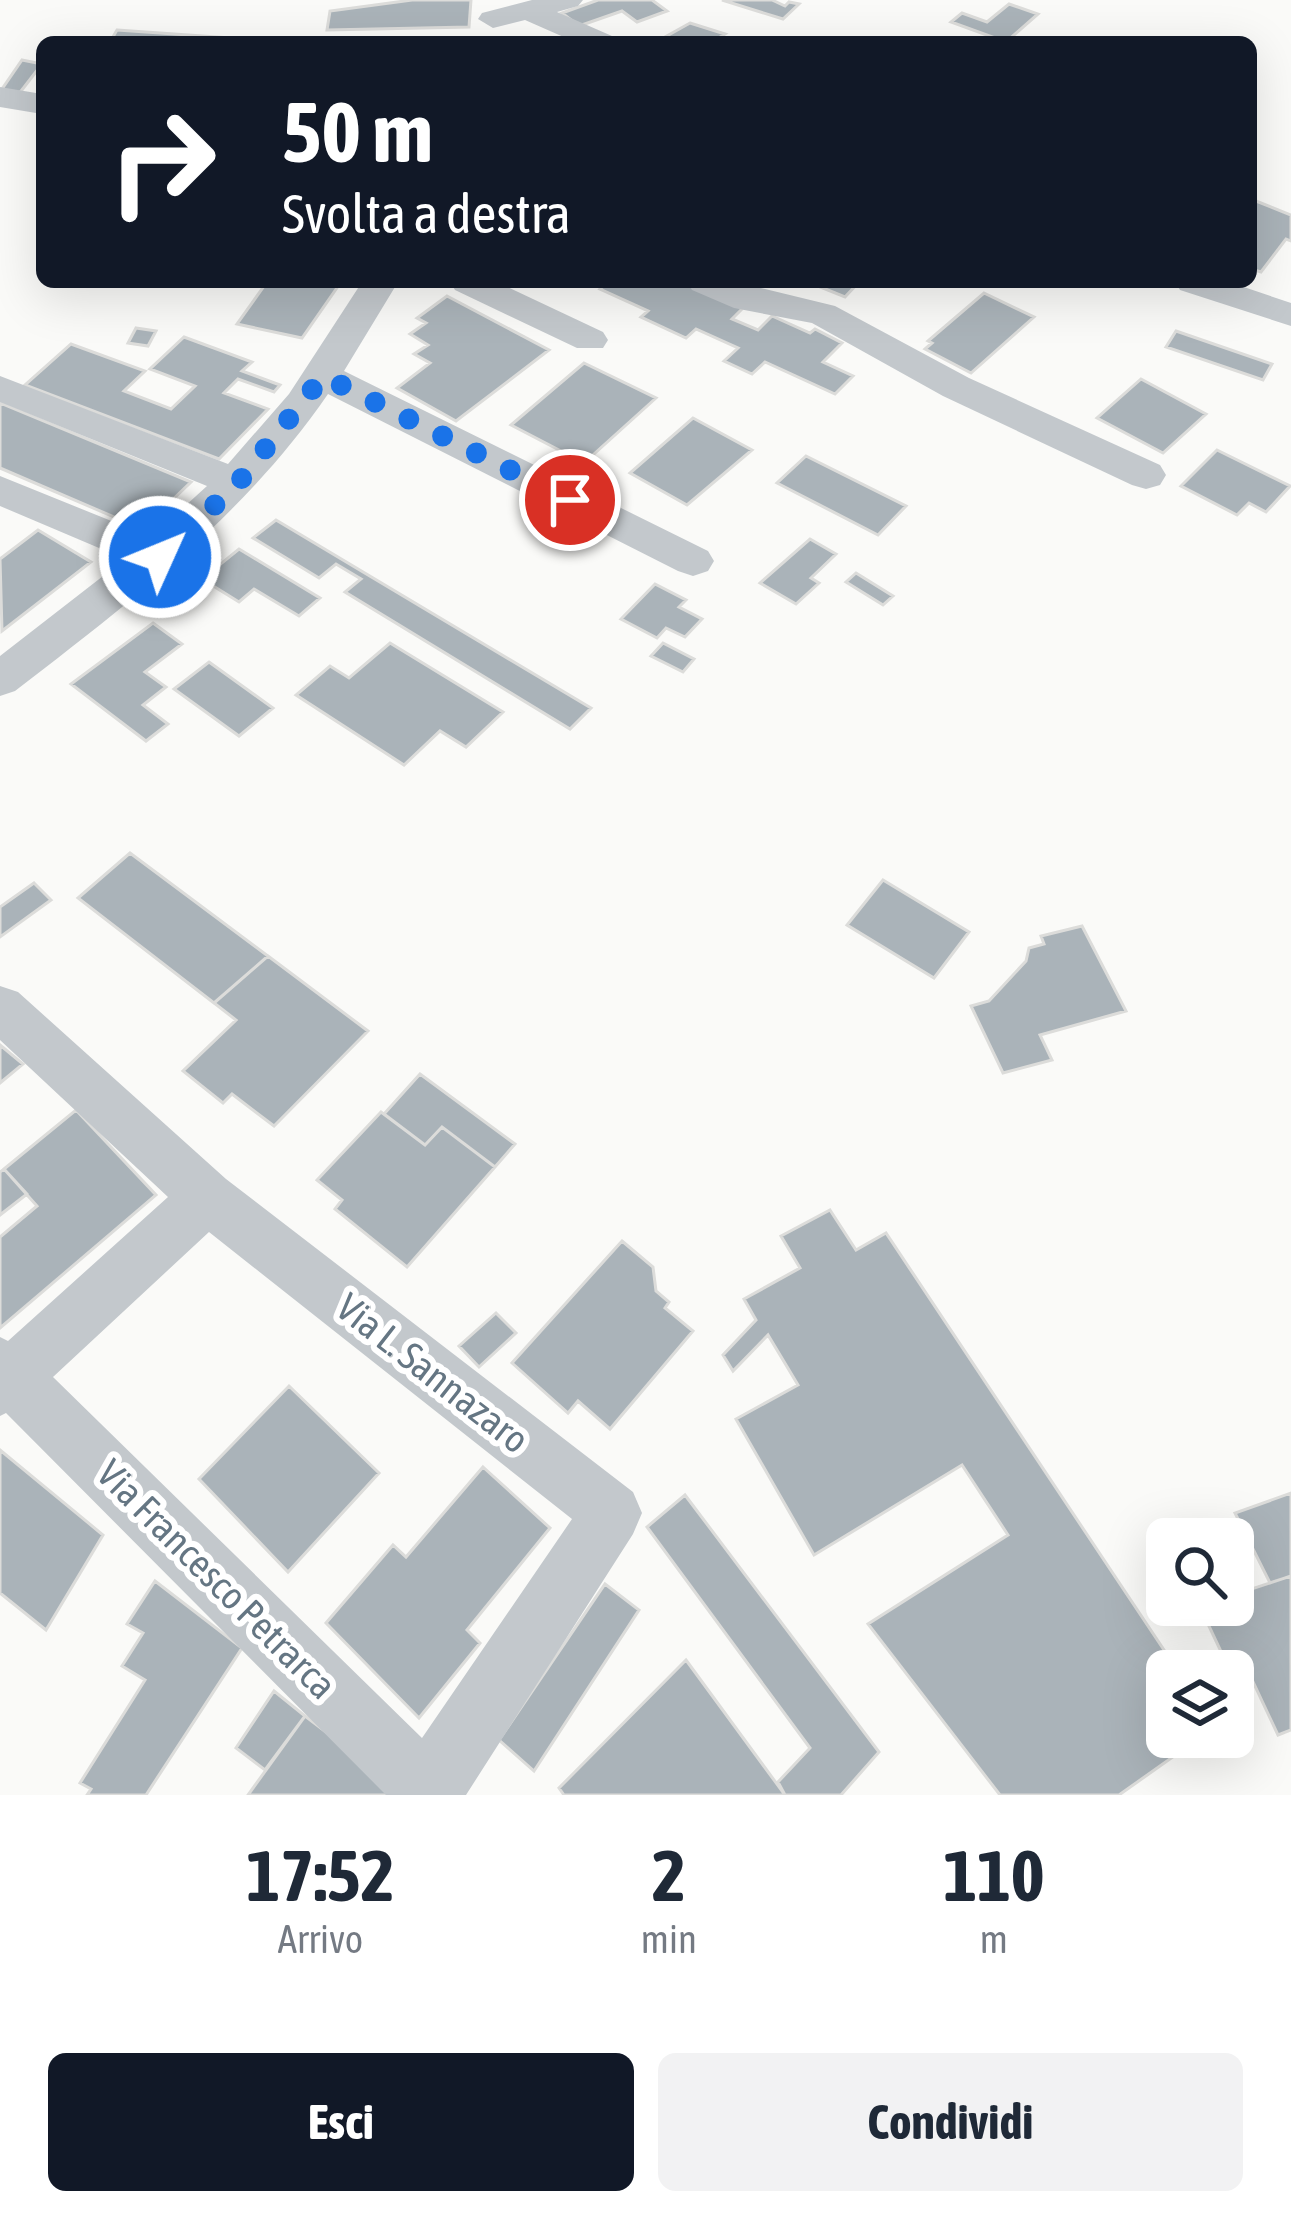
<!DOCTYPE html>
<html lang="it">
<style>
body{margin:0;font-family:"Asap Condensed",sans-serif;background:#f2f2f3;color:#1f2937;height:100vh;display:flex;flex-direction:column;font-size:45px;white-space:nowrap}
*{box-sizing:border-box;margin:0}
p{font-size:39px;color:#747a83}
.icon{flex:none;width:66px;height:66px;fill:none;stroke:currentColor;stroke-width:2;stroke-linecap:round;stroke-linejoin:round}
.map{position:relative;height:1795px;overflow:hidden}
.panel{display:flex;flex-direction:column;background:#fff;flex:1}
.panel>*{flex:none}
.guide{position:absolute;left:36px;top:36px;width:1221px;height:252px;border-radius:18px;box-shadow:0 12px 48px #0002;background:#111827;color:#fff;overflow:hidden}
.fabs{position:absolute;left:1146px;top:1518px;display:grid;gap:24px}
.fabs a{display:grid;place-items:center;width:108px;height:108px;border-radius:18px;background:#fff;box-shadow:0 12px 48px #0002;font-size:60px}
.pin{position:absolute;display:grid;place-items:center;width:102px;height:102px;color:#fff;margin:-51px;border:6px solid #fff;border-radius:50%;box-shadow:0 3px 12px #0007}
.me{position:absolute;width:132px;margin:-66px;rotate:46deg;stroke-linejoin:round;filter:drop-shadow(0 0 9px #0008)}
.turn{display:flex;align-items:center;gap:42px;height:252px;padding:0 48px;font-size:54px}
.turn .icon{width:156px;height:156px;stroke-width:2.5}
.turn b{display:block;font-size:84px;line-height:102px}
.eta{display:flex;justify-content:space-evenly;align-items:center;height:204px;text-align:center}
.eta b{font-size:72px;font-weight:700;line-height:84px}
.cta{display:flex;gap:24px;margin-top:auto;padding:24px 48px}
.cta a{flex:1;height:138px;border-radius:18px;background:#111827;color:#fff;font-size:48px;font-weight:700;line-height:138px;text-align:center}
.cta a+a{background:#f2f2f3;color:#1f2937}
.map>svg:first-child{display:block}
</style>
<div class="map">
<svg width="1291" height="1795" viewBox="0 0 1291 1795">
<rect width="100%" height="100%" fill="#fafaf8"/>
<!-- building -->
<path fill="#aab3b9" stroke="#dcdcda" stroke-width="3" d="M412 0H471L469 27 327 30 330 11Z
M598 0H652L667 11 637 22 622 11 579 26 562 13Z
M722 0H772L785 6 789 2 799 4 783 19Z
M1009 4 1038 14 1006 42 951 22 962 13 987 22Z
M690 23 725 34 712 42H656Z
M117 30 260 40 110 42Z
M22 60 42 64 18 95 0 92Z
M1251 199 1291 215V241L1286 239 1261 272 1251 269Z
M267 282H341L302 338 237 324Z
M608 282H687L744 307 732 319 758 330 772 316 810 333 815 329 842 343 823 362 853 376 835 394 765 362 752 374 724 361 738 348 696 329 686 338 641 317 648 311 600 289Z
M808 282H859L845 297Z
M984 293 1034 317 971 373 925 349 932 343 928 341Z
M447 296 549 350 456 421 397 388 430 363 414 354 428 345 410 334 426 323 417 318Z
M136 328 156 331 148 346 128 343Z
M1176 331 1272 364 1263 380 1166 347Z
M184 337 252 362 242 371 280 385 274 392 238 379 224 393 268 409 219 459 25 385 71 344 145 371 124 391 171 409 195 386 150 369Z
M584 363 656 398 584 463 511 425Z
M1141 379 1206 414 1163 453 1097 418Z
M0 403 191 482 142 529 0 468Z
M693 418 752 450 687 505 630 473Z
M1217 450 1290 486 1266 512 1249 503 1237 515 1181 486Z
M806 456 906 506 878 535 777 483Z
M276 520 591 708 570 729 345 592 361 579 336 564 319 578 253 538Z
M38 530 91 562 2 631 0 559Z
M810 539 836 554 811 578 819 583 796 604 760 583Z
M239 549 320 598 299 616 254 589 239 602 202 579Z
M856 573 893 596 883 605 846 582Z
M655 584 686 600 679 607 702 619 685 637 666 628 657 638 621 619Z
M153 623 182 644 145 672 166 687 143 705 168 724 146 741 71 684Z
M390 643 503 712 466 747 440 731 404 765 296 695 330 666 349 678Z
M663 643 694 659 683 672 651 656Z
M209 662 273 708 239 736 174 689Z
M130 853 268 956 214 1003 78 898Z
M883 880 969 932 934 978 847 925Z
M34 883 51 900 0 937V907Z
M1082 926 1126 1011 1040 1035 1052 1060 1003 1073 971 1006 989 1001 1026 961 1029 948 1044 944 1041 936Z
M268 956 368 1031 274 1126 232 1094 223 1103 183 1071 236 1020 214 1003Z
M0 1045 23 1064 0 1083Z
M420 1074 515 1144 495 1167 442 1127 425 1145 384 1114Z
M76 1110 156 1195 0 1328V1237L37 1206 4 1169Z
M381 1112 425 1145 442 1127 495 1167 407 1267 335 1209 342 1200 317 1180Z
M4 1169 27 1194 0 1215V1172Z
M830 1210 856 1250 886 1233 1178 1671H1167V1737H1201L1119 1795H1000L868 1624 1008 1535 962 1465 814 1555 736 1419 798 1385 768 1335 733 1371 723 1355 756 1320 744 1299 800 1268 781 1236Z
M622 1241 653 1267 656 1291 669 1302 665 1308 693 1331 610 1429 578 1401 568 1413 512 1363Z
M496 1313 516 1333 479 1367 459 1346Z
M289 1386 379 1473 288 1572 199 1479Z
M0 1450 103 1535 46 1630 0 1593Z
M483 1467 550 1528 467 1630 480 1643 419 1718 326 1623 393 1545 406 1557Z
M1291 1493V1576L1270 1583 1235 1513Z
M685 1495 879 1752 841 1795H785L778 1782 810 1748 647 1527Z
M1291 1576V1730L1278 1735 1240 1654 1224 1658 1200 1607 1233 1605V1595Z
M155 1581 242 1648 146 1795H87L91 1789 80 1783 145 1680 122 1666 143 1633 127 1624Z
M605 1584 639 1610 534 1771 499 1740Z
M686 1660 785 1795H564L559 1788Z
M274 1691 305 1716 265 1770 236 1748Z
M305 1716 393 1783 386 1795H248Z"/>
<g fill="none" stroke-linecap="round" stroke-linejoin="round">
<!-- minor -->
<path fill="#c3c8cc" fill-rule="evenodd" d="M532 0H583L578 6 557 12 612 36 616 42H575L525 20 493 28 478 19 482 13Z
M0 87 42 94V114L0 107Z
M362 282H398L344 371 708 551 714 561 708 571 693 576 678 571 328 394C245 515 132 601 15 691L0 696V656L125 559 0 506V476L151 537 207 486 0 402V376L228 464 289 394Z
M450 282H497L603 332 608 340 603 348H577L455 290Z
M687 282H736L835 306 969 378 1160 465 1166 475 1160 485 1146 489 1132 485 943 396 812 323 734 308 692 290Z
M1175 282H1229L1291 303V326L1180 290Z
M0 986 18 992 226 1179 633 1492 642 1513 633 1534 466 1795H386L6 1413 0 1416V1337L8 1341 168 1197 0 1040ZM209 1232 572 1519 422 1738 53 1377Z"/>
</g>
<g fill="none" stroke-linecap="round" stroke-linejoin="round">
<!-- route -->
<path stroke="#1a73e8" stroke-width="21" stroke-dasharray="0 37.8" d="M160 557 238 483 323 376 570 500"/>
</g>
<g text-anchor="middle" stroke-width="12" stroke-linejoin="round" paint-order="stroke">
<!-- near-street labels -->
<g font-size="39" fill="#657683" stroke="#fff">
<text transform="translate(433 1373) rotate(38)" y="14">Via L. Sannazaro</text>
<text transform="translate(217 1579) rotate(45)" y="14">Via Francesco Petrarca</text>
</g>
</g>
</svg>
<div class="fabs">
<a><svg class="icon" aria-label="search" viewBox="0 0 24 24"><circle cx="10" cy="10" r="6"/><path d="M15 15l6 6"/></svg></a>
<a><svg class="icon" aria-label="layers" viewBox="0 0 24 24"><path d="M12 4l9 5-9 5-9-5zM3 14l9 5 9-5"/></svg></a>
</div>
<div class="pin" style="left:570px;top:500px;background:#d93025"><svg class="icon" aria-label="arrive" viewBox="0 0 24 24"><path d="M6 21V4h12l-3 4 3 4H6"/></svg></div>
<svg class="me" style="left:160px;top:557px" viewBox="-20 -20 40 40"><circle r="17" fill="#1a73e8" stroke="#fff" stroke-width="3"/><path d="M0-11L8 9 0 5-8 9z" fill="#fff"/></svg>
<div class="guide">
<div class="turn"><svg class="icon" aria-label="right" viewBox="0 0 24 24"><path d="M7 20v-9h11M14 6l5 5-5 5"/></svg><div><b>50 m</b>Svolta a destra</div></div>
</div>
</div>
<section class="panel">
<div class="eta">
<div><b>17:52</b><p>Arrivo</p></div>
<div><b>2</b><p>min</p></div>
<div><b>110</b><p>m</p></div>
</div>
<div class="cta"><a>Esci</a><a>Condividi</a></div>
</section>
